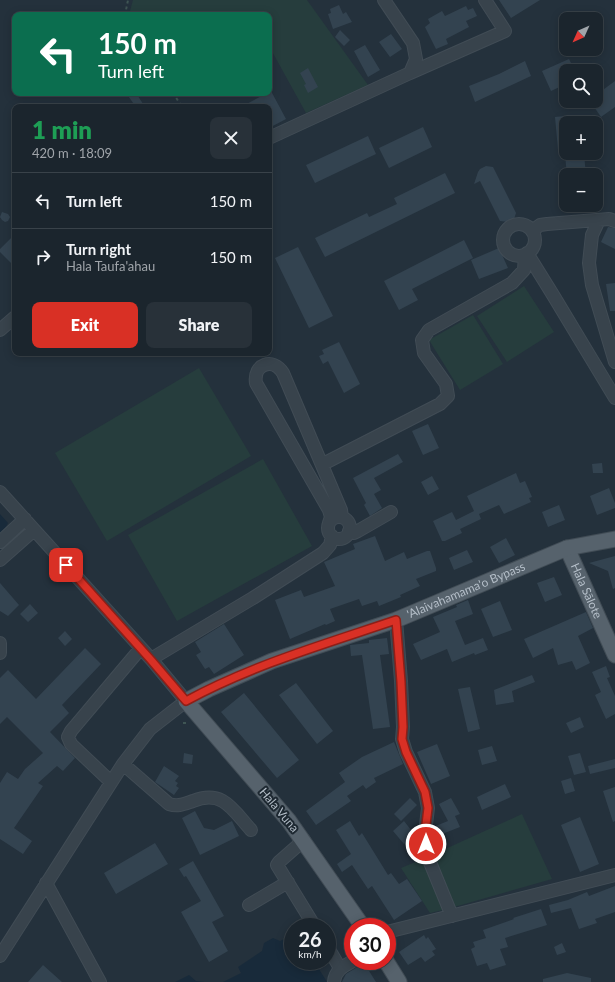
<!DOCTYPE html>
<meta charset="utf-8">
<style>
body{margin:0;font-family:Lato,sans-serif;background:#283139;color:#f1f3f6;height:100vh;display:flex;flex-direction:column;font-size:15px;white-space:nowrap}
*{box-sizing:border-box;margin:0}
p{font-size:13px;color:#a0a5aa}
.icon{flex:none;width:22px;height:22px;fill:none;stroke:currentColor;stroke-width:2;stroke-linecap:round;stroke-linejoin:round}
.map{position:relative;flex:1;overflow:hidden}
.drawer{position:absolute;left:12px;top:104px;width:260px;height:252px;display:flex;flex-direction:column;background:#1b252d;border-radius:8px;box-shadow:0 2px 10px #0003,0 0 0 1px #394249}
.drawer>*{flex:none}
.guide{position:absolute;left:12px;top:12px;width:260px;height:84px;border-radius:8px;box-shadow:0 2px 10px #0003,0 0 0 1px #394249;background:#0b6e4f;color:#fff;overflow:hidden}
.needle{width:26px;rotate:225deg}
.controls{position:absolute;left:559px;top:12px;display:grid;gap:8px}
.controls a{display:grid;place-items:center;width:44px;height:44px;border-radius:8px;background:#1b252d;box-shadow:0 2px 10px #0003,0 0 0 1px #394249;font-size:20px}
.speed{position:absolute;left:284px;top:918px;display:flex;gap:8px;font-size:20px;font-weight:700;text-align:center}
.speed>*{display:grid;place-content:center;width:52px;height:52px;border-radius:50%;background:#1b252d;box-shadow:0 2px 10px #0003,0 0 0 1px #394249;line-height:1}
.speed small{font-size:10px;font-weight:400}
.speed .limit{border:6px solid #d22;background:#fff;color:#111}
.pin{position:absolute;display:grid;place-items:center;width:34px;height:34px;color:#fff;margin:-17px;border-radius:8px;box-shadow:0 2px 6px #0006}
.me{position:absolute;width:44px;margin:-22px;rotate:0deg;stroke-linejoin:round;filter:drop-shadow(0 0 3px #0008)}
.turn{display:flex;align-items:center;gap:14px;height:84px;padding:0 20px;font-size:18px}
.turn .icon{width:52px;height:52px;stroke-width:2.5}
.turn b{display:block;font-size:28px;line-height:34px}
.round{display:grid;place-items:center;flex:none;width:42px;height:42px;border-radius:8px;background:#283139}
.head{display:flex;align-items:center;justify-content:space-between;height:68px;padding:0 20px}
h1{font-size:24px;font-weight:800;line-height:30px;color:#1e9e55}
.cta{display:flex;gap:8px;margin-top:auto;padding:8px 20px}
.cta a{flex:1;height:46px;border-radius:8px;background:#d93025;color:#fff;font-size:16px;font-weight:800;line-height:46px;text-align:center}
.cta a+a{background:#283139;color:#f1f3f6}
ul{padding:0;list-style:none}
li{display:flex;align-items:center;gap:12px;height:56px;padding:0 20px;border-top:1px solid #394249}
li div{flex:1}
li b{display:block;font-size:15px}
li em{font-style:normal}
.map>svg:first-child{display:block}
</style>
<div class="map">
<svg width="615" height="982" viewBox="0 0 615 982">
<rect width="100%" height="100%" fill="#24313c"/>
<!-- green -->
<path fill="#263d3d" d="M133 0H307L368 85 306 113 269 46V15H133L130 11Z
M524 286 554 332 507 362 477 316Z
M473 315 503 364 460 390 429 340Z
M199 368 251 456 107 541 55 453Z
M263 459 312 546 177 621 128 535Z
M522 814 552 879 454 907 432 855Z
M425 858 445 907 443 910 430 913 401 868Z"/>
<!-- water -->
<path fill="#182a3a" d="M0 514 8 523 6 527 0 533Z
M292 935 293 961H314L327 982H223L241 973 238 967 262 951 264 943 273 938 280 941Z
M189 975 196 981 204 982H175Z"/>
<!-- building -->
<path fill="#334350" d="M499 0H540L511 18Z
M339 5 343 14 346 12 352 22 333 29 328 14 331 13 330 9Z
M466 6 468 10 473 8 477 16 466 21 469 27 446 39 448 44 436 49 425 27 430 23 428 19 442 11 445 16Z
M340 30 350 40 344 46 335 37Z
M391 34 402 49 390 57 379 42Z
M365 45 380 70 368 77 354 51Z
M569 59 575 71H566V84L551 91 542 71Z
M525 61 531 76 475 102 469 86 499 74Z
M308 68 318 87 308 93 304 85 306 84 300 73Z
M615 81V107L601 117 590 101H596V95Z
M271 91 286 119 269 128V107H241Z
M126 93H136L145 107H136Z
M565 116 566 144 558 150 555 117Z
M423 127 432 147 389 168 379 148Z
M368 136 376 154 315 183 306 165Z
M584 154 586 175H567L565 155Z
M486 166 493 167 516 213 514 219 509 222 500 221 480 181 474 184 478 172 480 169Z
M445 173 455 193 325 257 315 238 367 213 369 217 397 204 394 198Z
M2 212 8 214 10 217 8 221 5 222 2 220 0 217Z
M608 227 615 228V249L601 242Z
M15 234V267L0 252V249Z
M464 240 473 258 412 289 418 300 399 310 384 281Z
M298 247 333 316 309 328 275 258Z
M499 248 508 268 479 279 471 260Z
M615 283V311H610L606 284Z
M339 342 360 384 344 393 328 361 323 364 319 356 324 354 322 350Z
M428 424 439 448 423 455 412 431Z
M398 454 403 462 374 478 381 490 374 494 382 508 370 516 364 505 366 503 353 478Z
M602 463 603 473H593L592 464Z
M516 473 520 483 525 481 532 497 529 498 531 502 504 514 499 505 479 514 481 519 460 529 462 533 445 541H442L433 521 452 512 456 520 474 511 467 496Z
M432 476 439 489 428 495 421 482Z
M609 488 615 503V508L597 515 590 496Z
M559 505 565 520 548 527 542 512Z
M375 536 385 561 404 552 407 559 427 551H430L436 568V571L416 579 420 586 400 595 401 597 379 606 377 601 362 606 359 599 330 609 335 621 326 625 325 624 290 639 275 600 301 590 304 597 335 586 324 562 355 549 353 544Z
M506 538 515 555 499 563 490 547Z
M467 550 473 562 454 570 449 558Z
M615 556V588L613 589 608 571 589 563Z
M554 577 562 595 545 602 537 583Z
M0 583 19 605 8 616 0 611Z
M468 600 473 614 455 621 465 645 483 638 488 650 475 655 474 653 452 662 447 649 421 660 413 644 440 632 433 617 457 607 456 605Z
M500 601 512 630 493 637 481 609Z
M30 604 38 613 28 622 20 614Z
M586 612 593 628 578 636 590 663 576 670 572 661 558 665 553 648 533 658 524 639Z
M224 624 244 655 214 674 209 667 205 669 196 655 201 652 195 642Z
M65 631 72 639 65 646 58 638Z
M387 638 389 654 380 655 390 727 373 729 362 655 351 656 350 645 369 643V640Z
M85 648 101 664 62 705 69 713 50 732 75 758 63 771 57 766 38 783 43 786 14 828 32 841 23 854 0 839V783L7 772 18 779 25 769 43 753 7 717 0 724V678L8 670 36 699Z
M606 666 610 677 607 678 615 696V714L606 719 595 695 601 692 592 672Z
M532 675 535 682 512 691 514 702 496 705 494 690Z
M296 683 333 731 317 744 279 695Z
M470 687 480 729 468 732 458 689Z
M244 693 299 760 277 778 221 712Z
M580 717 584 727 571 733 566 723Z
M394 742 403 764 374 778 376 782 366 789 363 785 347 796 351 801 316 825 306 811 345 782 339 773 362 757Z
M437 744 450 776 431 784 417 752Z
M492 746 497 761 482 765 478 750Z
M184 753 193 755 192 764 183 763Z
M580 753 586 772 574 775 568 756Z
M615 759V768L590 774 588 766Z
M164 766 179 776 175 781 178 783 176 786 179 788 174 795 155 782Z
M571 778 575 791 565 794 561 781Z
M505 784 511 797 482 810 477 797Z
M615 787V821L613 822 603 791Z
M410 798 417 805 401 821 394 814Z
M451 798 460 814 455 816 460 827 437 836 433 827 448 821 439 804Z
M195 811 204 828 214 830 232 821 239 836 200 855 182 818Z
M580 817 599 864 580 872 561 825Z
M350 821 359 836 362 833 388 875 391 873 399 884 407 879 422 901 394 920 372 886 368 889 352 865 342 872 337 864 351 854 336 830Z
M404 821 415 835 404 844 393 831Z
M155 843 168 864 116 894 104 873Z
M193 861 224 916 212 922 228 951 209 962 181 912 201 901 186 876 184 877 179 869Z
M615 886V912L595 919 597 923 579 929 571 908 551 913 549 905 568 900 587 892 589 896Z
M541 909 547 925 505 938 508 947 500 949 506 965 490 970 487 963 477 966 471 949 475 947 473 942 486 938 483 930 514 919 513 918Z
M424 935 426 939 428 937 436 949 432 951 435 955 425 962 421 957 408 965 399 952Z
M562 943 566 952 557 955 554 947Z
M364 963 376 982H342L346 974Z
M43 965 62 982H28Z
M567 973 591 978V982H543V979Z"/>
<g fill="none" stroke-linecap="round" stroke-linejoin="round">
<defs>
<path id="minor" d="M410 73 505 31 485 0
M269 138 410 73 416 59 413 43 384 0
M599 220 592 235 589 263 592 285 615 362
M503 240a16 16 0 1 1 32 0a16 16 0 1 1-32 0Z
M532 231 540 225 547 224 609 219 615 221
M527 253 553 295 615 398
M0 330 15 317
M323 464 440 404 448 396 446 384 424 353 422 340 429 330 512 283 524 270 525 255
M0 492 151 659 186 701 150 729 123 764 0 956
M328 528a11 11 0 1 1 22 0a11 11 0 1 1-22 0Z
M329 523 331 517 329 510 256 383C253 364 273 357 283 373L341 510 342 517
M349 531 354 533 358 531 391 512
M0 542 25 519
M0 560 34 530
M396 620 401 681 403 727 402 739 406 752 425 792 428 808 425 833 427 855 452 916
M0 643V653
M151 659 253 598 323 553 330 545 332 536
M123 764 169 804C178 807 184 804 193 801 223 789 233 810 251 830
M111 782 71 744 68 737 71 731 141 648
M304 840 279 862 277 865 315 927
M46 883 100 982
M249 905 288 882
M387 932 615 875
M327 946 340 968
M334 982C335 970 344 966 353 961"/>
<g id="major">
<path id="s1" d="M567 548 615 655"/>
<path id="s2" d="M363 927 289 821 186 701 209 689 272 661 396 620 567 548 615 539"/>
<path d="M386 961 399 982"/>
</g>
</defs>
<!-- minor casing -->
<use href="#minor" stroke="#414c55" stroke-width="14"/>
<!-- major casing -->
<use href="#major" stroke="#414c55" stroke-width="17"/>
<!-- path -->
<path stroke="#3f5554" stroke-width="2" stroke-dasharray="3 3" stroke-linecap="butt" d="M128 15 126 10 128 0
M173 93 182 107
M183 723H188"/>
<!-- minor -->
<use href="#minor" stroke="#38434c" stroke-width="12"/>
<!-- major -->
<use href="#major" stroke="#56626c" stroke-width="15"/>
</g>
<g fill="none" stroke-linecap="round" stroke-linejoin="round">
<defs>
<path id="route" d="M66 565 151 660 186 701C252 665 325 644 396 620L401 682 403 727 402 739 406 752 425 792 428 808 425 833 426 844"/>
</defs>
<!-- route casing -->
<use href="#route" stroke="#8d1f18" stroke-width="10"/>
<!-- route -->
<use href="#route" stroke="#d93025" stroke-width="7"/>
</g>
<g text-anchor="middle" stroke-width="4" stroke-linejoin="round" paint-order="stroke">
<!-- street labels -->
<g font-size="12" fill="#b4bec8" stroke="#1d2831">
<text dy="4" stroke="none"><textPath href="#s2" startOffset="589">'Alaivahamama'o Bypass</textPath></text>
<text dy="4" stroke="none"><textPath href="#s1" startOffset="47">Hala Sālote</textPath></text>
<text transform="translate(279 810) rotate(50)" y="4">Hala Vuna</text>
</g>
</g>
</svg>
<div class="controls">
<a><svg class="needle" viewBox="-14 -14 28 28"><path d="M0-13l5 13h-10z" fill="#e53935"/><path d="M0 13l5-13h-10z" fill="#a0a5aa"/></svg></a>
<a><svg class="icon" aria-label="search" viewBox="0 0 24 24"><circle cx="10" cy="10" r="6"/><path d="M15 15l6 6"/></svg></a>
<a>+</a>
<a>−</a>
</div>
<div class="speed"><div>26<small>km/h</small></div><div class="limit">30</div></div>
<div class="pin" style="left:66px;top:565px;background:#d93025"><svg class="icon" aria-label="arrive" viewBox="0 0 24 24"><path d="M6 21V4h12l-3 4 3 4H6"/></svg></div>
<svg class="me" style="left:426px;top:844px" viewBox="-20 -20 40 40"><circle r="17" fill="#d93025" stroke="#fff" stroke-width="3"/><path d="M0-11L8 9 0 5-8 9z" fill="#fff"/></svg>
<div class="guide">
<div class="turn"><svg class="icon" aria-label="left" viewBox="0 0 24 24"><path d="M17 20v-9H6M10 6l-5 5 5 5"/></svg><div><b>150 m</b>Turn left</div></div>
</div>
<section class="drawer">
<div class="head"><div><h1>1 min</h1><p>420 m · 18:09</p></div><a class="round"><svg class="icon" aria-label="close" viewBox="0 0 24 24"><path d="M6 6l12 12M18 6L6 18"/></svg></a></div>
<ul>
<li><svg class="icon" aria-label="left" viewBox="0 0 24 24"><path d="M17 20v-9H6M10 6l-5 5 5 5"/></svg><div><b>Turn left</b></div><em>150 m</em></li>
<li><svg class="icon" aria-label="right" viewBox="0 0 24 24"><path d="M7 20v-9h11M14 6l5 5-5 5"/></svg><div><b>Turn right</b><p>Hala Taufa'ahau</p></div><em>150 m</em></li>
</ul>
<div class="cta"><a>Exit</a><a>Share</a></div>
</section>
</div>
